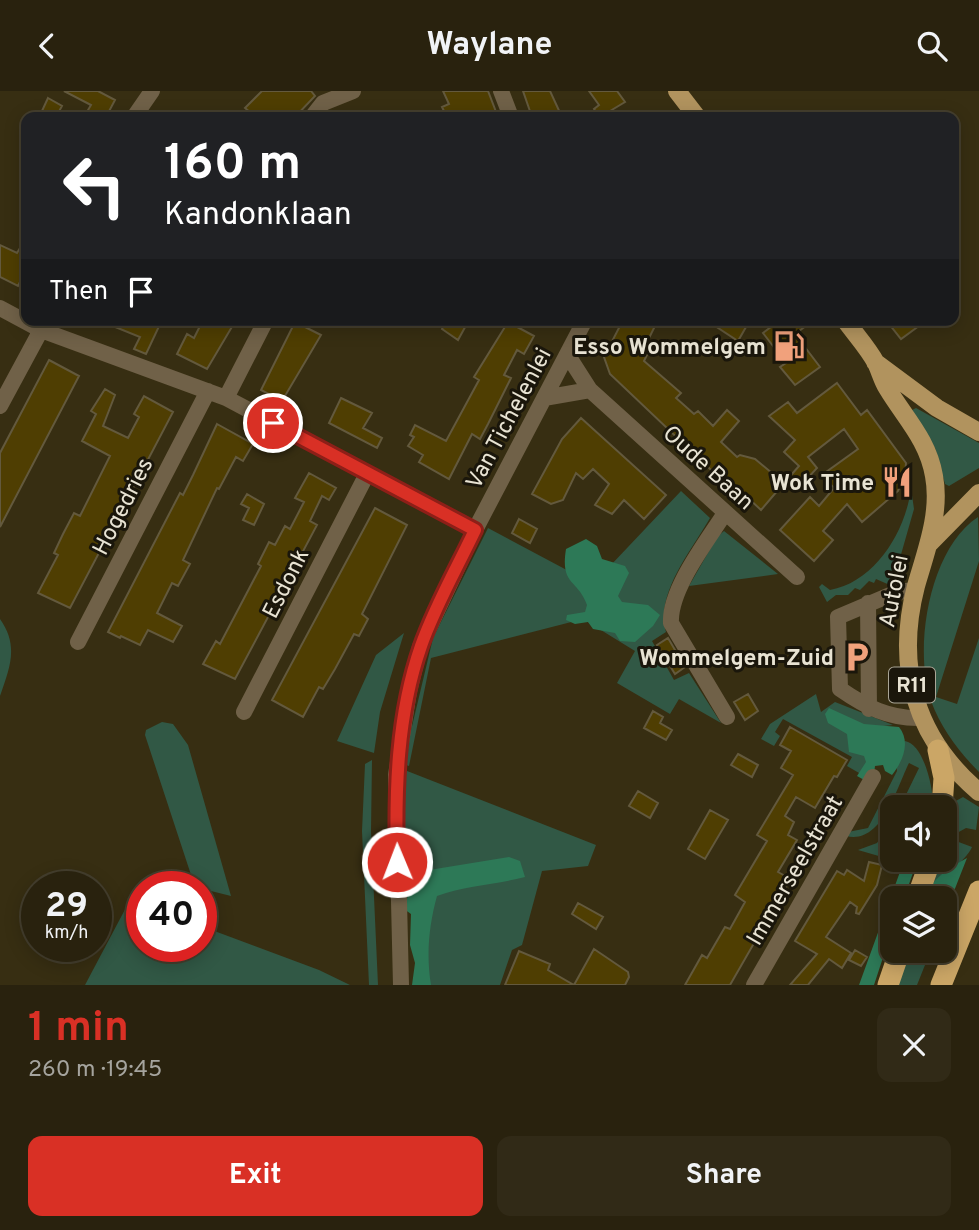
<!DOCTYPE html>
<meta charset="utf-8">
<style>
body{margin:0;font-family:Overpass,sans-serif;background:#312a17;color:#f1f3f6;height:100vh;display:flex;flex-direction:column;font-size:26px;white-space:nowrap}
*{box-sizing:border-box;margin:0}
p{font-size:23px;color:#a5a49e}
.icon{flex:none;width:38px;height:38px;fill:none;stroke:currentColor;stroke-width:2;stroke-linecap:round;stroke-linejoin:round}
.map{position:relative;height:894px;overflow:hidden}
.sheet{display:flex;flex-direction:column;background:#29220e;flex:1}
.sheet>*{flex:none}
.top-card{position:absolute;left:21px;top:21px;width:938px;height:214px;border-radius:14px;box-shadow:0 4px 18px #0003,0 0 0 2px #453f2e;background:#202124;color:#fff;overflow:hidden}
.fabs{position:absolute;left:880px;top:704px;display:grid;gap:14px}
.fabs a{display:grid;place-items:center;width:77px;height:77px;border-radius:14px;background:#29220e;box-shadow:0 4px 18px #0003,0 0 0 2px #453f2e;font-size:35px}
.speed{position:absolute;left:21px;top:780px;display:flex;gap:14px;font-size:35px;font-weight:700;text-align:center}
.speed>*{display:grid;place-content:center;width:91px;height:91px;border-radius:50%;background:#29220e;box-shadow:0 4px 18px #0003,0 0 0 2px #453f2e;line-height:1}
.speed small{font-size:18px;font-weight:400}
.speed .limit{border:10px solid #d22;background:#fff;color:#111}
.pin{position:absolute;display:grid;place-items:center;width:60px;height:60px;color:#fff;margin:-30px;border:4px solid #fff;border-radius:50%;box-shadow:0 2px 7px #0007}
.me{position:absolute;width:77px;margin:-38px;rotate:359deg;stroke-linejoin:round;filter:drop-shadow(0 0 5px #0008)}
.turn{display:flex;align-items:center;gap:24px;height:147px;padding:0 28px;font-size:32px}
.turn .icon{width:91px;height:91px;stroke-width:2.5}
.turn b{display:block;font-size:49px;line-height:60px}
.then{display:flex;align-items:center;height:66px;padding:0 28px;background:#0003;gap:14px;font-size:26px}
.round{display:grid;place-items:center;flex:none;width:74px;height:74px;border-radius:14px;background:#312a17}
.head{display:flex;align-items:center;justify-content:space-between;height:119px;padding:0 28px}
h1{font-size:42px;font-weight:700;line-height:52px;color:#d93025}
.action{display:flex;gap:14px;margin-top:auto;padding:14px 28px}
.action a{flex:1;height:80px;border-radius:14px;background:#d93025;color:#fff;font-size:28px;font-weight:700;line-height:80px;text-align:center}
.action a+a{background:#312a17;color:#f1f3f6}
header{display:flex;justify-content:space-between;align-items:center;height:91px;padding:0 28px;background:#29220e;font-size:32px;font-weight:700}
.map>svg:first-child{display:block}
</style>
<header><svg class="icon" aria-label="back" viewBox="0 0 24 24"><path d="M15 5l-7 7 7 7"/></svg>Waylane<svg class="icon" aria-label="search" viewBox="0 0 24 24"><circle cx="10" cy="10" r="6"/><path d="M15 15l6 6"/></svg></header>
<div class="map">
<svg width="979" height="894" viewBox="0 0 979 894">
<rect width="100%" height="100%" fill="#372e12"/>
<!-- green -->
<path fill="#315845" d="M916 317 979 352V377L949 395 945 393 935 357 912 319Z
M911 397 914 418 892 495 876 488 874 492 869 490 860 499 855 497 848 504H836L827 511 819 496 822 493 830 499C875 491 906 440 911 397Z
M681 400 710 427C692 459 655 502 666 541L652 550 674 589 689 582 721 632 679 608 670 623 617 592 635 560 583 528 431 567 409 675 403 673 433 547 488 437 593 493Z
M978 426 979 470 936 606 957 613 979 547V681C959 661 941 637 931 610 913 558 929 458 978 426Z
M724 440 778 483 689 495 717 446Z
M0 528C19 555 10 576 0 605Z
M404 542 380 621 374 662 337 650 376 564Z
M816 603 821 621 835 611 893 634 865 637 882 657 866 686 847 675 852 666 783 628 775 641 780 645 774 655 761 648 770 633Z
M162 631 173 633 188 654 231 805 195 796 145 644 146 639Z
M905 650C924 653 934 699 933 716H900L919 677 909 672C896 698 882 754 846 745L848 741 868 737 897 680 895 655Z
M372 669 371 740 378 894H369L362 740 365 673Z
M402 678 596 754 588 775 542 780 522 854 512 859 500 894H425L424 784 405 786Z
M963 706 979 716 976 739 966 737 948 747 972 756C965 772 942 784 928 796L936 768H945V740L954 711Z
M892 730V768L896 770 858 759 877 752Z
M130 809 142 814V856H201V835L319 879 350 894H85Z
M908 859H931L917 894H896Z"/>
<!-- forest -->
<path fill="#2d7957" d="M586 448 597 455 602 468 625 475 629 482 618 505 622 511 648 514 660 524 653 535 635 551 620 550 615 542 593 538 588 531 575 533 566 529 567 524 585 521 587 514C578 488 560 495 566 458Z
M829 617 864 633 899 636C911 651 903 670 892 684L885 680 883 674 875 675 874 683 866 690 857 685 866 671 864 665 849 661 847 643 828 632 825 623Z
M509 766 520 770 525 786C495 794 466 794 437 805 429 834 426 864 431 894H412L415 872 410 854 411 823 404 818 408 804 407 787 423 780Z
M967 767 945 823V807H925C931 788 950 776 967 767Z
M897 768H918L904 807H892V839L874 894H859L901 778Z"/>
<!-- building -->
<path fill="#4f3e02" stroke="#63593d" stroke-width="2" d="M64 0H98L115 9 106 26H84L91 14Z
M262 0H311L315 5 295 26H256L245 17Z
M443 0H488L498 26H447L442 16 449 13Z
M523 0H550L562 26H532Z
M589 0H617L625 11 600 26 594 18 599 14Z
M48 7 62 15 56 26 41 22Z
M26 147V179L18 195 0 186V154L17 162Z
M98 229H162L146 263 134 258 140 246Z
M203 229H236L207 278 177 263 187 243 194 247Z
M447 229H469L458 249 442 238Z
M623 229H658L644 257 649 260 644 270 681 302 676 307 694 323 698 320 713 335 727 319 739 330 721 351 737 366 740 364 755 368 784 392 761 419 745 404 728 395 610 283 604 266Z
M706 229H750L738 250Z
M780 229H814L795 243 820 276 795 294 780 276 786 272 763 242Z
M886 229H927L901 248Z
M295 231 321 244 282 310 261 299Z
M508 231 534 245 524 263 517 259 504 284 511 287 488 333 480 348 472 343 449 388 419 371 423 364 408 355 414 346 410 344 415 334 446 350 479 289 474 286Z
M49 269 79 285 0 436V362Z
M837 292 861 324 867 319 906 372 905 384 898 400 862 431 847 413 823 440 833 449 814 470 780 439 810 406 819 415 834 397 822 384 858 358 844 338 808 366 817 377 796 400 785 391 799 375 784 361 795 349 769 325 788 311 797 322Z
M105 298 115 304 103 335 128 347 139 326 134 323 144 305 173 321 70 517 38 502 58 464 54 462 63 443 74 422 80 425 110 365 82 350 96 323 91 320Z
M341 307 372 322 363 337 382 347 377 357 329 332Z
M581 327 666 404 644 428 624 409 612 423 595 414 609 393 593 378 583 388 576 382 563 409 551 413 532 403 562 348Z
M217 333 253 353 243 370 236 366 219 398 217 397 183 469 190 473 178 495 172 492 157 522 182 535 173 551 148 539 140 554 121 545 120 547 108 541 180 402 183 404 193 384Z
M309 382 336 397 329 409 322 405 310 430 317 434 235 588 203 573 216 550 220 553 261 475 258 473 269 451 275 454 285 435 290 438 304 411 295 407Z
M247 403 264 413 254 434 243 429 249 417 241 413Z
M375 417 407 434 362 523 368 528 359 545 354 543 335 578 323 598 319 596 303 626 272 609Z
M519 428 537 438 530 452 512 442Z
M668 547 685 576 675 583 657 554Z
M748 603 758 620 745 629 734 611Z
M653 620 663 626 660 632 672 639 666 649 644 637Z
M790 636 847 669 837 686 834 685 815 717 796 706 785 725 794 731 788 744 797 749 778 781 787 786 785 789 789 791 730 894H685L702 864 707 867 725 836 730 838 745 811 735 804 767 750 757 744 793 684 781 677 791 660 780 654Z
M738 663 758 674 752 686 731 674Z
M638 700 658 712 650 727 629 715Z
M710 719 728 729 705 768 688 758Z
M869 771 882 774 877 794 859 823 856 822 857 816 850 811 826 846 851 862 842 877 829 868 808 894H790L817 863 795 850 837 780 844 784 847 779 864 790Z
M578 812 603 826 596 838 572 823Z
M594 858 628 881 629 886 625 894H505L519 860 550 873 548 879 574 894Z
M855 859 867 866 861 875 849 869Z"/>
<g fill="none" stroke-linecap="round" stroke-linejoin="round">
<!-- minor -->
<path stroke="#706148" stroke-width="16" d="M501 0 511 26
M134 26 152 0
M312 26 323 12 353 0
M0 217 41 239 226 307 475 439
M567 263 590 299 797 486
M226 307 266 229
M544 307 590 299
M0 315 41 239
M725 422C707 450 669 499 671 532L727 626
M915 499 897 501 838 526 840 598C866 616 889 628 921 627
M868 512 869 618
M78 551 208 300
M244 621 367 383
M401 894 396 684 409 600 420 556 475 439 585 229
M754 894 873 686"/>
<!-- major -->
<path stroke="#b1935e" stroke-width="18" d="M677 0 697 26
M845 229C855 243 868 257 876 272 880 280 882 289 887 297 905 327 928 349 934 385 941 422 926 460 916 495 895 576 915 647 979 701
M875 271 937 317 979 341
M930 452 979 402"/>
<!-- highway -->
<path stroke="#cba666" stroke-width="21" d="M938 659 944 687 942 716
M917 807 931 768
M888 894 900 859
M941 894 979 800"/>
</g>
<g fill="none" stroke-linecap="round" stroke-linejoin="round">
<defs>
<path id="route" d="M273 332 475 439C457 477 435 515 421 555 397 624 395 699 397 771"/>
</defs>
<!-- route casing -->
<use href="#route" stroke="#8d1f18" stroke-width="18"/>
<!-- route -->
<use href="#route" stroke="#d93025" stroke-width="12"/>
</g>
<!-- icons -->
<defs>
<symbol id="fuel-bare" viewBox="-9 -9 18 18"><path d="M-5.5-6h7V0h2V4h1.3V-2.5L3-4.5l.8-.8L6-3V5H2.5V1h-1V6h-7ZM-4.2-4.7v3.2H.2V-4.7Z" fill="#f1a17c" stroke="#1a160b" stroke-width="2.5" paint-order="stroke"/></symbol>
<symbol id="restaurant-bare" viewBox="-9 -9 18 18"><path d="M-5-6h1v4h1v-4h1v4h1v-4h1v5L-1.5 .5V6h-2V.5L-5-1ZM5-6V6H3V1.5H1.5Q1.5-4 5-6Z" fill="#f1a17c" stroke="#1a160b" stroke-width="2.5" paint-order="stroke"/></symbol>
<symbol id="parking-bare" viewBox="-9 -9 18 18"><path d="M-3.5-5.5H1a3.5 3.5 0 0 1 0 7H-1V5.5H-3.5ZM-1-3.4V-.6H.8a1.4 1.4 0 0 0 0-2.8Z" fill="#f1a17c" stroke="#1a160b" stroke-width="2.5" paint-order="stroke"/></symbol>
</defs>
<g fill-rule="evenodd">
<use href="#fuel-bare" x="767" y="233" width="44" height="44"/>
<use href="#restaurant-bare" x="875" y="369" width="44" height="44"/>
<use href="#parking-bare" x="835" y="544" width="44" height="44"/>
</g>
<g text-anchor="middle" stroke-width="6" stroke-linejoin="round" paint-order="stroke">
<!-- shield labels -->
<rect fill="#1a160b" stroke="#aaa697" stroke-width="2" x="889" y="576.5" width="46" height="35" rx="5"/>
<g font-size="21" font-weight="bold" fill="#e8e3d3">
<text x="912" y="601">R11</text>
</g>
<!-- poi labels -->
<g font-size="23" font-weight="bold" fill="#e8e3d3" stroke="#1a160b" text-anchor="end">
<text x="766" y="263">Esso Wommelgem</text>
<text x="874" y="399">Wok Time</text>
<text x="834" y="574">Wommelgem-Zuid</text>
</g>
<!-- street labels -->
<g font-size="23" fill="#e8e3d3" stroke="#1a160b">
<text transform="translate(508 327) rotate(-62)" y="8">Van Tichelenlei</text>
<text transform="translate(709 376) rotate(42)" y="8">Oude Baan</text>
<text transform="translate(122 415) rotate(-63)" y="8">Hogedries</text>
<text transform="translate(285 492) rotate(-63)" y="8">Esdonk</text>
<text transform="translate(893 500) rotate(-79)" y="8">Autolei</text>
<text transform="translate(794 779) rotate(-60)" y="8">Immerseelstraat</text>
</g>
</g>
</svg>
<div class="fabs">
<a><svg class="icon" aria-label="sound" viewBox="0 0 24 24"><path d="M4 9h4l5-4v14l-5-4H4zM17 9q2 3 0 6"/></svg></a>
<a><svg class="icon" aria-label="layers" viewBox="0 0 24 24"><path d="M12 4l9 5-9 5-9-5zM3 14l9 5 9-5"/></svg></a>
</div>
<div class="speed"><div>29<small>km/h</small></div><div class="limit">40</div></div>
<div class="pin" style="left:273px;top:332px;background:#d93025"><svg class="icon" aria-label="arrive" viewBox="0 0 24 24"><path d="M6 21V4h12l-3 4 3 4H6"/></svg></div>
<svg class="me" style="left:397px;top:771px" viewBox="-20 -20 40 40"><circle r="17" fill="#d93025" stroke="#fff" stroke-width="3"/><path d="M0-11L8 9 0 5-8 9z" fill="#fff"/></svg>
<div class="top-card">
<div class="turn"><svg class="icon" aria-label="left" viewBox="0 0 24 24"><path d="M17 20v-9H6M10 6l-5 5 5 5"/></svg><div><b>160 m</b>Kandonklaan</div></div>
<div class="then">Then<svg class="icon" aria-label="arrive" viewBox="0 0 24 24"><path d="M6 21V4h12l-3 4 3 4H6"/></svg></div>
</div>
</div>
<section class="sheet">
<div class="head"><div><h1>1 min</h1><p>260 m · 19:45</p></div><a class="round"><svg class="icon" aria-label="close" viewBox="0 0 24 24"><path d="M6 6l12 12M18 6L6 18"/></svg></a></div>
<div class="action"><a>Exit</a><a>Share</a></div>
</section>
